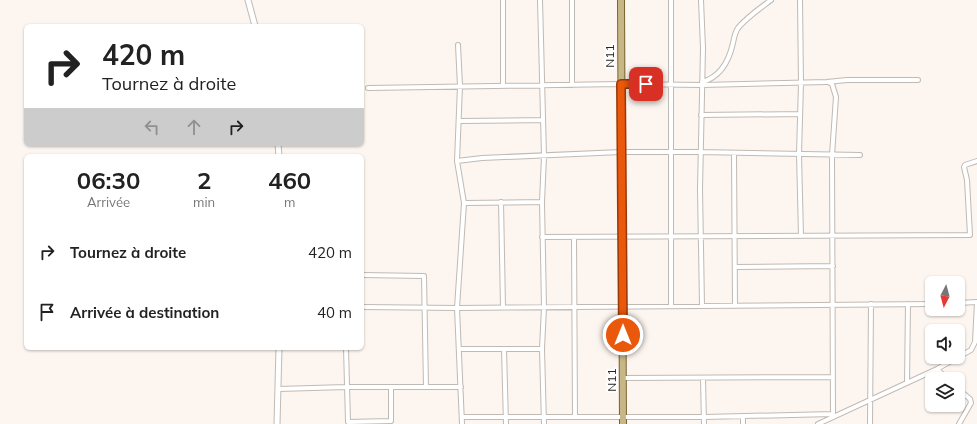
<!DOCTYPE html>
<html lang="fr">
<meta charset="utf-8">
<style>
body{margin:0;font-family:Mulish,sans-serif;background:#f2f2f2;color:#222;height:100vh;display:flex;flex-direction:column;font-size:15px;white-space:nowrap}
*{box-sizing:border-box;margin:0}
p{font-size:13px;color:#767676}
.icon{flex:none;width:22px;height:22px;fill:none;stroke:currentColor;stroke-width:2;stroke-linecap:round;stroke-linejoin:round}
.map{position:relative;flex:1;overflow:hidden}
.side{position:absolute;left:24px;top:154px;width:340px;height:196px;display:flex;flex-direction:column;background:#fff;border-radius:6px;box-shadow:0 1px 3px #0004}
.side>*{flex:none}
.guide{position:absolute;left:24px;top:24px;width:340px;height:122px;border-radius:6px;box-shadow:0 1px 3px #0004;background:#fff;color:#222;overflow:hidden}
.needle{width:26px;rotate:186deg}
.controls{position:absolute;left:925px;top:276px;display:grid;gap:8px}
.controls a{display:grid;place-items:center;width:40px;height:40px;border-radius:6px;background:#fff;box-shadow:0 1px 3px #0004;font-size:20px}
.pin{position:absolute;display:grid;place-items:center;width:34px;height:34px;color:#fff;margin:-17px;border-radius:8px;box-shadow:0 2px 6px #0006}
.me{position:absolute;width:44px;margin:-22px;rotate:0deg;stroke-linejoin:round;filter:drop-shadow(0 0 3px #0008)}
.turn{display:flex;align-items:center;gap:14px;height:84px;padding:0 12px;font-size:18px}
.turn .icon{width:52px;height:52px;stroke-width:2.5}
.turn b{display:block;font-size:28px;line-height:34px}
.lanes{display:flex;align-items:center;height:38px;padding:0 12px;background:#0003;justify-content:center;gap:20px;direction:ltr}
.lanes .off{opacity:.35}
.eta{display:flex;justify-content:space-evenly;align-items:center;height:68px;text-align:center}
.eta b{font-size:24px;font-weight:700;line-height:28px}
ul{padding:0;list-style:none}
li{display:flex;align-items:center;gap:12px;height:60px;padding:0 12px}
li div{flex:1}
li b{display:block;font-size:15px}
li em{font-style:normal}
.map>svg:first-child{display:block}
</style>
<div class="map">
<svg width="977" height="424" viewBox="0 0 977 424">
<rect width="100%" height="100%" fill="#fcf5f0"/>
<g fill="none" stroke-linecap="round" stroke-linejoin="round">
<defs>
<path id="minor" d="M503 0V86
M540 0 544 156 542 202 544 307 542 349 544 424
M572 0V85
M671 0V306
M701 0 703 48 700 189 702 306
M800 0 801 83 799 154 801 236
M458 45 460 86 457 161 464 203 457 308 462 424
M702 82C721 77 729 61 733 43 734 38 735 32 738 28 747 17 759 9 771 0
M828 82 832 84 836 97 832 155 833 416
M368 88 621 84 702 85 827 82 847 80H918
M701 115 800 114
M459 121 543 120
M734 153 735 306
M457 161 482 158 621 152H700L860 155
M501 202 503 307
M464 203 542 202
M542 237 970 235 967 180 964 167 965 165 977 161
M574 237 575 417
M735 267 833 266
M362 275 424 276 426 387
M958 303 977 302
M362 307 457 308 932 304
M346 348 348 422 391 421V387
M459 349H542
M504 349 506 424
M937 369 947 379
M623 378 833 377
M703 378 704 424
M907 383 908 304
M278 389 346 387H461
M958 389 970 399 971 403 959 424
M462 417H704L833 414
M743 417V424
M818 424 937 369 971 350 975 342 977 302
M870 424 871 304"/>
<path id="tertiary" d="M248 0 255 26
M278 144 279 156
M277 424 279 348"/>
<path id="primary" d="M621 0 623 424"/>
</defs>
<!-- minor casing -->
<use href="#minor" stroke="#c0bab4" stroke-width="6"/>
<!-- tertiary casing -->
<use href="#tertiary" stroke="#c0bab4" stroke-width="7"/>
<!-- primary casing -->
<use href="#primary" stroke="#78642f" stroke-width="8"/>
<!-- minor -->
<use href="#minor" stroke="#fff" stroke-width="4"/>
<!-- tertiary -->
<use href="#tertiary" stroke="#fff" stroke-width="5"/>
<!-- primary -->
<use href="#primary" stroke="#c8b786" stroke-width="6"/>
</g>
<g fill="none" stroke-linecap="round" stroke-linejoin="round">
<defs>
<path id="route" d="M623 335 621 84H646"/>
</defs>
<!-- route casing -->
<use href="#route" stroke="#983908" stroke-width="10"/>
<!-- route -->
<use href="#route" stroke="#ea580c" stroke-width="7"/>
</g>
<g text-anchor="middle" stroke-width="4" stroke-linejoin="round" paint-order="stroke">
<!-- street labels -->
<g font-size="12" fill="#252321" stroke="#fff">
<text transform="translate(610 56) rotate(-90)" y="4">N11</text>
<text transform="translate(612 380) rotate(-90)" y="4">N11</text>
</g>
</g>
</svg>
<div class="controls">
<a><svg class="needle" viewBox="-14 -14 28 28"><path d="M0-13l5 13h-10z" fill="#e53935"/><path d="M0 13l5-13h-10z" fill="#767676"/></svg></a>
<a><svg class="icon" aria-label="sound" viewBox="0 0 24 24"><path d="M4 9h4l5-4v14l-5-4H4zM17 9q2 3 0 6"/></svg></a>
<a><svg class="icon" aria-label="layers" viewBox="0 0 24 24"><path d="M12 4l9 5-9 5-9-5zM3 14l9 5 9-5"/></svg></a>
</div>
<div class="pin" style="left:646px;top:84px;background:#d93025"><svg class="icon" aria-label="arrive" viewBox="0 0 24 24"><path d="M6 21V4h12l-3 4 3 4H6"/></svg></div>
<svg class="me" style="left:623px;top:335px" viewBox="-20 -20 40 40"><circle r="17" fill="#ea580c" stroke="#fff" stroke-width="3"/><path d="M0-11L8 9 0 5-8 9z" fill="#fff"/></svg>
<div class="guide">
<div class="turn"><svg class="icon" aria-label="right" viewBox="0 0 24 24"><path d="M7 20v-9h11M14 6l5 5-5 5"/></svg><div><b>420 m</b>Tournez à droite</div></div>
<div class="lanes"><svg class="icon off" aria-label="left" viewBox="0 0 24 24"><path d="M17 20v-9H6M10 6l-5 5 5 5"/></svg><svg class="icon off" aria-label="ahead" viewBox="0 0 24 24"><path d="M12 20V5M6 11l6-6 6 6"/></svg><svg class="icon" aria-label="right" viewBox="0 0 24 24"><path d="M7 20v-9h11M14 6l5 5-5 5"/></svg></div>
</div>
<section class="side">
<div class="eta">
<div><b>06:30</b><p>Arrivée</p></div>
<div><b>2</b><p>min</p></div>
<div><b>460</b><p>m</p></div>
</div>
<ul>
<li><svg class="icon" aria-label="right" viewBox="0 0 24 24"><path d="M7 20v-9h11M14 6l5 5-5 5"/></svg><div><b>Tournez à droite</b></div><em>420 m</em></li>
<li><svg class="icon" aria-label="arrive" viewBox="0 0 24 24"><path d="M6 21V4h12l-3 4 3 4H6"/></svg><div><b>Arrivée à destination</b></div><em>40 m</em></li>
</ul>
</section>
</div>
